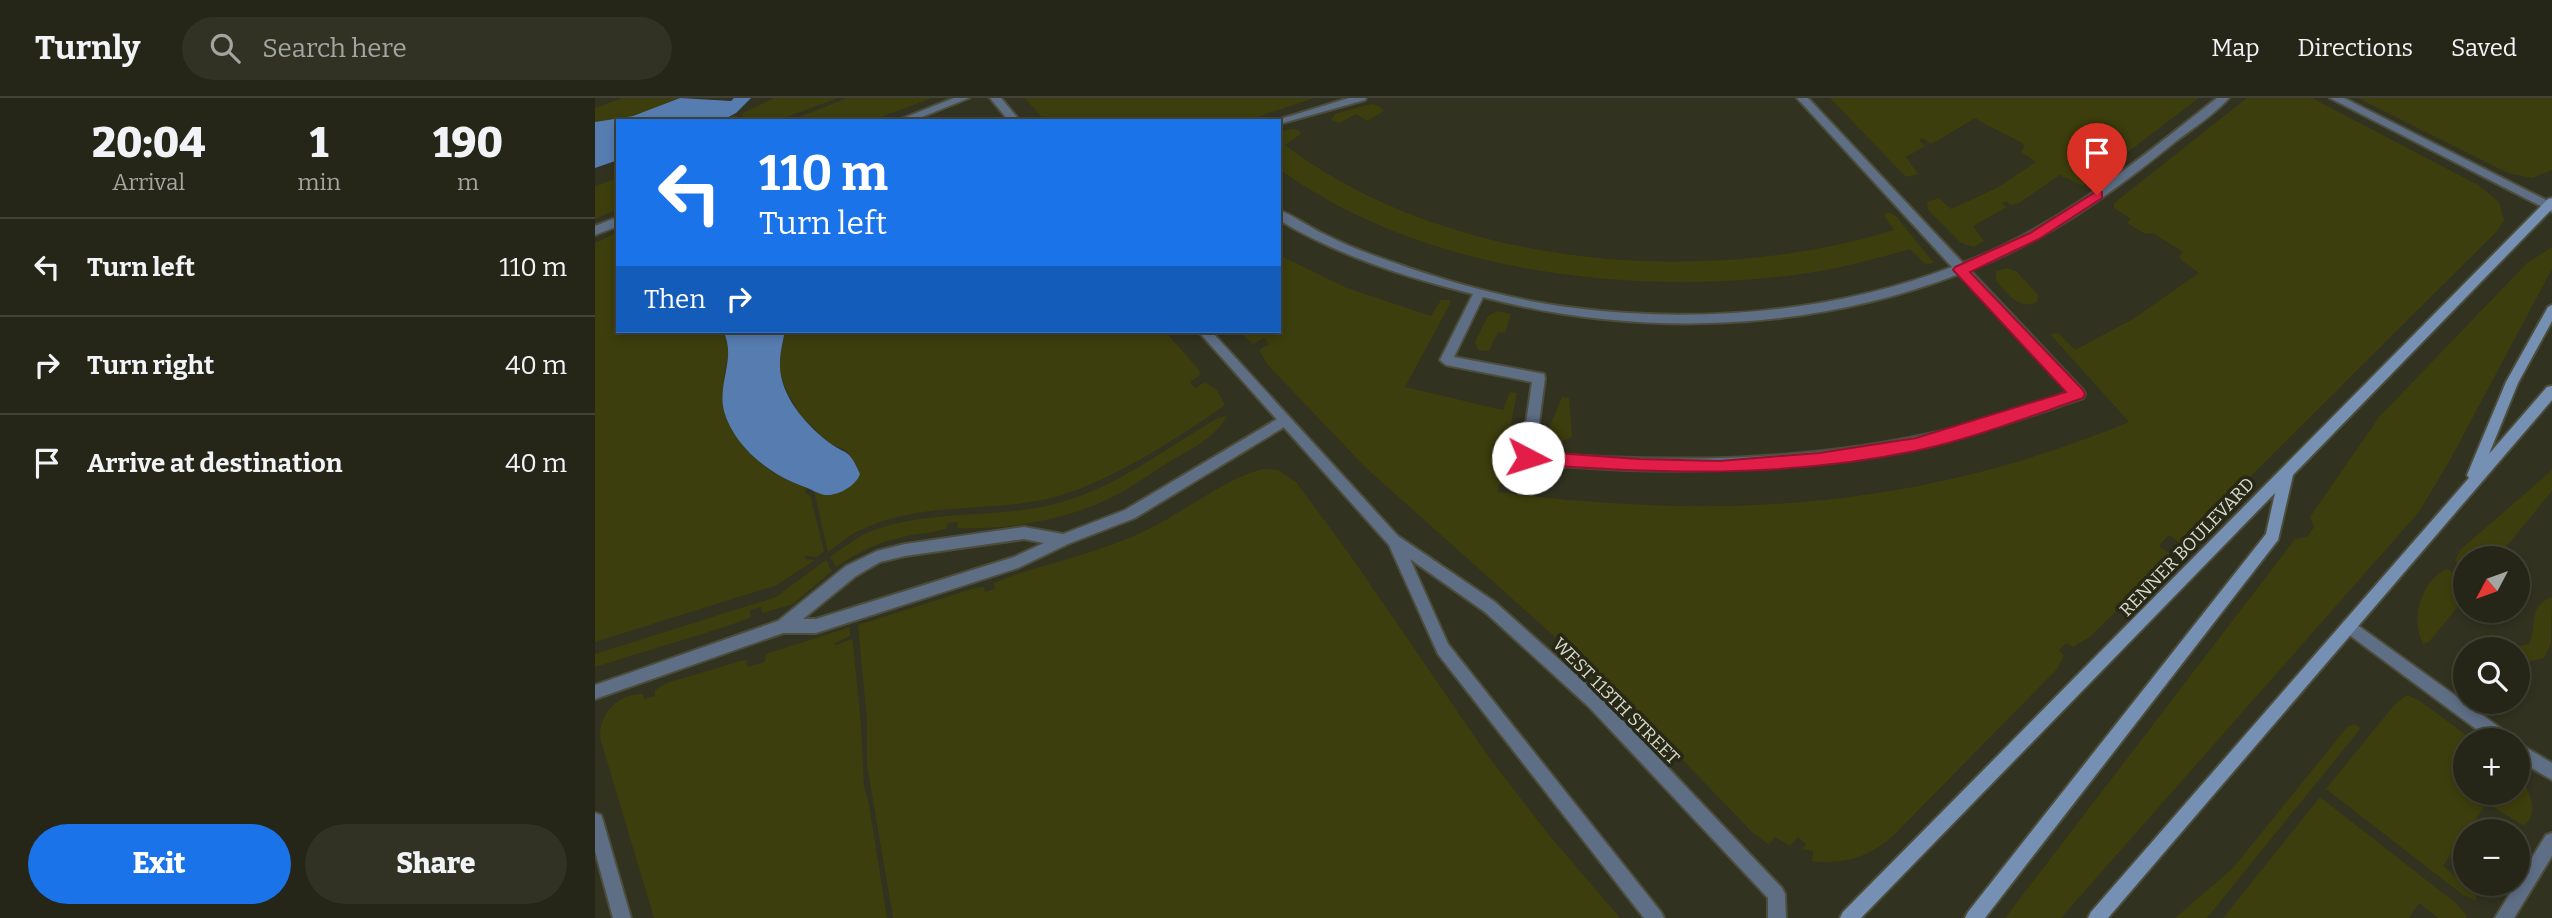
<!DOCTYPE html>
<meta charset="utf-8">
<style>
body{margin:0;font-family:Bitter,serif;background:#313224;color:#f1f3f6;height:100vh;display:flex;flex-direction:column;font-size:26px;white-space:nowrap}
*{box-sizing:border-box;margin:0}
p{font-size:23px;color:#a3a5a1}
.icon{flex:none;width:38px;height:38px;fill:none;stroke:currentColor;stroke-width:2;stroke-linecap:round;stroke-linejoin:round}
.map{position:relative;flex:1;overflow:hidden}
.panel{display:flex;flex-direction:column;background:#252617;width:595px}
.panel>*{flex:none}
.hud{position:absolute;left:21px;top:21px;width:665px;height:214px;border-radius:0px;box-shadow:0 4px 10px #0003,0 0 0 2px #424336;background:#1a73e8;color:#fff;overflow:hidden}
.needle{width:46px;rotate:229deg}
.controls{position:absolute;left:1858px;top:448px;display:grid;gap:14px}
.controls a{display:grid;place-items:center;width:77px;height:77px;border-radius:50%;background:#252617;box-shadow:0 4px 10px #0003,0 0 0 2px #424336;font-size:35px}
.pin{position:absolute;display:grid;place-items:center;width:60px;height:60px;color:#fff;margin:-72px -30px;border-radius:50% 50% 50% 0;rotate:-45deg;box-shadow:0 0 7px #0007}
.pin .icon{rotate:45deg}
.me{position:absolute;width:77px;margin:-38px;rotate:95deg;stroke-linejoin:round;filter:drop-shadow(0 0 5px #0008)}
.turn{display:flex;align-items:center;gap:24px;height:147px;padding:0 28px;font-size:32px}
.turn .icon{width:91px;height:91px;stroke-width:2.5}
.turn b{display:block;font-size:49px;line-height:60px}
.then{display:flex;align-items:center;height:66px;padding:0 28px;background:#0003;gap:14px;font-size:26px}
.eta{display:flex;justify-content:space-evenly;align-items:center;height:119px;text-align:center}
.eta b{font-size:42px;font-weight:800;line-height:49px}
.button{display:flex;gap:14px;margin-top:auto;padding:14px 28px}
.button a{flex:1;height:80px;border-radius:42px;background:#1a73e8;color:#fff;font-size:28px;font-weight:800;line-height:80px;text-align:center}
.button a+a{background:#313224;color:#f1f3f6}
ul{padding:0;list-style:none}
li{display:flex;align-items:center;gap:21px;height:98px;padding:0 28px;border-top:2px solid #424336}
li div{flex:1}
li b{display:block;font-size:26px}
li em{font-style:normal}
header{display:flex;align-items:center;gap:42px;box-sizing:border-box;height:98px;padding:0 35px;background:#252617;border-bottom:2px solid #424336}
header strong{font-size:33px}
nav{display:flex;gap:38px;margin-inline-start:auto;font-size:24px}
.search{width:490px;height:63px;background:#313224;display:flex;align-items:center;gap:18px;box-sizing:border-box;padding:0 24px;border-radius:38px;color:#a3a5a1;font-size:26px}
main{display:flex;flex:1;min-height:0}
.map>svg:first-child{display:block}
</style>
<header>
<strong>Turnly</strong>
<div class="search"><svg class="icon" aria-label="search" viewBox="0 0 24 24"><circle cx="10" cy="10" r="6"/><path d="M15 15l6 6"/></svg>Search here</div>
<nav><a>Map</a><a>Directions</a><a>Saved</a></nav>
</header>
<main>
<section class="panel">
<div class="eta">
<div><b>20:04</b><p>Arrival</p></div>
<div><b>1</b><p>min</p></div>
<div><b>190</b><p>m</p></div>
</div>
<ul>
<li><svg class="icon" aria-label="left" viewBox="0 0 24 24"><path d="M17 20v-9H6M10 6l-5 5 5 5"/></svg><div><b>Turn left</b></div><em>110 m</em></li>
<li><svg class="icon" aria-label="right" viewBox="0 0 24 24"><path d="M7 20v-9h11M14 6l5 5-5 5"/></svg><div><b>Turn right</b></div><em>40 m</em></li>
<li><svg class="icon" aria-label="arrive" viewBox="0 0 24 24"><path d="M6 21V4h12l-3 4 3 4H6"/></svg><div><b>Arrive at destination</b></div><em>40 m</em></li>
</ul>
<div class="button"><a>Exit</a><a>Share</a></div>
</section>
<div class="map">
<svg width="1957" height="820" viewBox="0 0 1957 820">
<rect width="100%" height="100%" fill="#31321f"/>
<!-- green -->
<path fill="#3d3e0d" d="M28 0H85L38 18 0 24V10Z
M179 0H243L181 23 161 21 126 23 138 17 145 19 148 18 146 16Z
M252 0H337L275 23H194Z
M430 0H719L650 23H450Z
M1235 0H1604L1488 88 1465 77 1424 105 1416 107 1411 103 1407 106 1412 109 1378 128 1389 143 1379 149 1366 145 1333 112 1332 104 1344 100 1356 111 1402 90 1441 64 1426 54 1430 47C1413 36 1396 31 1380 20L1342 43 1335 46 1328 40 1324 42 1330 48 1311 59 1323 76 1311 79Z
M1652 0H1717L1883 87 1904 104 1909 122 1902 133 1594 440 1585 445 1574 437 1564 448 1575 456 1567 468 1495 539 1478 549 1471 545 1464 553 1469 557 1463 570 1299 737C1275 759 1249 767 1217 763L1218 753 1207 751 1211 746 1203 739 1195 748 1180 739 1174 747 1157 734 1026 598 770 369 672 266 664 252 674 246 669 240 658 246 643 233H684V157L752 190 836 218 846 202H855V206L810 289 908 312 915 294 922 295 903 394C1127 423 1323 411 1534 324L1455 236 1463 235 1480 252 1538 221 1604 175 1586 162 1584 159 1588 154 1558 135 1550 136 1532 125 1536 121 1519 110V105Z
M1763 0H1957V72L1937 80 1913 75Z
M776 6 784 8 789 13 772 23 761 16 745 25 736 22 740 16Z
M695 31 704 32 706 36 690 47C852 170 1108 191 1299 132L1289 118 1293 114 1301 118 1339 165 1330 166 1315 151C1280 161 1244 171 1207 176 1035 199 828 175 684 71V34Z
M23 80V111L0 121V88Z
M23 134V233H128C140 255 128 265 129 286 130 297 136 330 142 339 156 362 185 382 211 389L210 395 215 397 229 453 222 459 210 458V461L220 462 182 487 0 544V145Z
M1957 149V171L1855 362 1824 414 1466 820H1410L1700 441 1712 439 1719 429 1715 419 1784 319 1932 165Z
M1412 170 1422 174 1443 197 1442 204C1423 213 1413 195 1401 183V173Z
M902 213 916 216 910 235 903 234 894 253 883 252 880 244 893 218Z
M190 233H570L604 272 605 277 595 284 600 290 610 284 622 292 630 307C582 341 509 388 452 401 392 414 325 404 268 431 255 436 244 446 233 454L219 393C235 399 258 393 265 376L251 352 235 346 204 316 189 288 184 267Z
M967 299 974 300 977 339 963 345 955 340 953 332Z
M632 318C619 341 596 351 574 364 553 377 532 393 509 403 465 423 410 432 362 430L363 424 353 425 351 431C338 435 325 435 312 438 286 443 263 454 241 469L235 459C248 450 262 439 276 433 337 410 406 422 467 404 523 388 573 349 623 320Z
M669 371 683 372 701 384 755 457 893 658 954 737 1025 820H298L272 667V623L263 527 380 490 389 489 390 494 400 491 399 485 411 480C457 464 505 454 550 433 584 417 636 377 669 371Z
M1957 372V393L1902 460H1871V499L1834 544 1828 546C1815 520 1826 483 1852 471L1859 475 1866 467 1860 463 1865 452Z
M231 462 237 473 198 506 167 515 166 509 155 512 156 519 136 527 0 569V556L181 499Z
M1957 499 1956 546 1949 560 1923 566V551H1911L1934 546C1943 527 1932 508 1957 499Z
M255 529V538L238 546 241 547 257 541 258 546 266 627 269 688 274 706 292 820H59L6 643C1 618 23 595 48 596L49 601 60 598V592L72 585 142 564 152 562V569L170 564 171 556Z
M1812 597 1825 603 1878 642H1871V695H1923V678C1935 692 1945 714 1929 728L1892 705 1848 768 1881 795V803L1868 797 1731 691 1800 606Z
M1760 626 1766 630 1612 820H1580L1638 770 1752 629Z
M1725 699 1862 806 1872 818 1871 820H1843L1824 805 1814 820H1628Z"/>
<!-- water -->
<path fill="#577cb0" d="M85 0 136 3 139 0H156L141 15 126 23H23V62L0 70V24L38 18Z
M128 233H190C188 243 185 255 185 265 184 296 209 325 232 343 251 358 253 348 265 376 261 388 243 398 230 397 223 396 216 391 210 389 176 378 139 349 129 313 122 285 142 259 128 233Z"/>
<g fill="none" stroke-linecap="round" stroke-linejoin="round">
<defs>
<path id="service" d="M359 0H374L317 23H301Z
M754 0H771L770 2 684 26V23H679Z
M1202 0H1213L1368 165C1467 127 1540 64 1622 0H1634C1619 17 1598 30 1580 44 1516 96 1452 142 1375 172L1488 292 1490 296 1488 300C1441 316 1394 333 1346 344 1243 368 1139 375 1034 372 1009 371 985 369 960 368 949 367 938 367 928 364L926 360 937 284 851 267 845 262 878 196C810 179 744 158 684 122V112C700 118 715 130 731 137 753 148 776 157 800 165 856 185 921 203 980 210 1104 226 1240 214 1357 169ZM1364 176 1473 294C1432 309 1390 323 1347 333 1213 364 1077 365 940 355L950 280 949 276 859 259 888 199C1042 240 1215 234 1364 176Z
M1735 0H1749L1957 105V114Z
M23 119V128L0 137V128Z
M689 317 696 322 694 326 540 420 473 446 423 470 221 535H188L0 601V587L183 523 251 468 282 453 310 446 429 429 468 436 530 412ZM429 441 449 445 419 459 221 521H208L261 478 285 464 310 458Z
M1754 521 1915 637 1917 642H1896L1749 533 1747 528 1749 523Z
M1923 645 1957 665V682L1923 662Z
M0 715 6 717 8 723 36 820H18L0 753Z
M1957 735V758L1919 820H1900L1951 737Z"/>
<path id="minor" d="M395 0H406L425 23H414Z
M603 233H616L803 438 900 504 1006 599 1187 790 1190 796 1191 820H1173V800L994 609 890 514 815 461 853 546 1066 814 1069 820H1049L843 556 794 447Z"/>
<path id="secondary" d="M1957 100V111L1698 377 1683 442 1390 820H1370L1373 814 1671 436 1680 395 1266 820H1245L1248 814 1953 101Z
M1957 207V223L1923 285 1894 356 1952 289 1957 288V302L1513 820H1493L1496 814 1874 380 1872 377 1911 284 1953 209Z"/>
</defs>
<!-- service casing -->
<use href="#service" stroke="#4c4d3b" stroke-width="4"/>
<!-- minor casing -->
<use href="#minor" stroke="#4c4d3b" stroke-width="4"/>
<!-- secondary casing -->
<use href="#secondary" stroke="#4c4d3b" stroke-width="4"/>
<!-- service -->
<use href="#service" fill="#5e6e85" fill-rule="evenodd"/>
<!-- minor -->
<use href="#minor" fill="#5e6e85" fill-rule="evenodd"/>
<!-- secondary -->
<use href="#secondary" fill="#7690b4" fill-rule="evenodd"/>
</g>
<!-- route -->
<path fill="#e11d48" stroke="#92132f" stroke-width="2" d="M1502 93 1507 94V100L1444 141 1375 174 1488 292 1490 296 1488 300C1433 319 1377 341 1320 353 1189 380 1065 376 933 366L925 360 933 353 1044 361 1124 363 1224 355 1321 340 1471 294 1358 172 1360 169 1435 135Z"/>
<g text-anchor="middle" stroke-width="7" stroke-linejoin="round" paint-order="stroke">
<!-- street labels -->
<g font-size="18" fill="#dbdcd0" stroke="#272815">
<text transform="translate(1592 449) rotate(-46)" y="6">RENNER BOULEVARD</text>
<text transform="translate(1021 603) rotate(45)" y="6">WEST 113TH STREET</text>
</g>
</g>
</svg>
<div class="controls">
<a><svg class="needle" viewBox="-14 -14 28 28"><path d="M0-13l5 13h-10z" fill="#e53935"/><path d="M0 13l5-13h-10z" fill="#a3a5a1"/></svg></a>
<a><svg class="icon" aria-label="search" viewBox="0 0 24 24"><circle cx="10" cy="10" r="6"/><path d="M15 15l6 6"/></svg></a>
<a>+</a>
<a>−</a>
</div>
<div class="pin" style="left:1502px;top:97px;background:#d93025"><svg class="icon" aria-label="arrive" viewBox="0 0 24 24"><path d="M6 21V4h12l-3 4 3 4H6"/></svg></div>
<svg class="me" style="left:933px;top:360px" viewBox="-20 -20 40 40"><circle r="19" fill="#fff"/><path d="M0-13L10 11 0 6-10 11z" fill="#e11d48"/></svg>
<div class="hud">
<div class="turn"><svg class="icon" aria-label="left" viewBox="0 0 24 24"><path d="M17 20v-9H6M10 6l-5 5 5 5"/></svg><div><b>110 m</b>Turn left</div></div>
<div class="then">Then<svg class="icon" aria-label="right" viewBox="0 0 24 24"><path d="M7 20v-9h11M14 6l5 5-5 5"/></svg></div>
</div>
</div>
</main>
